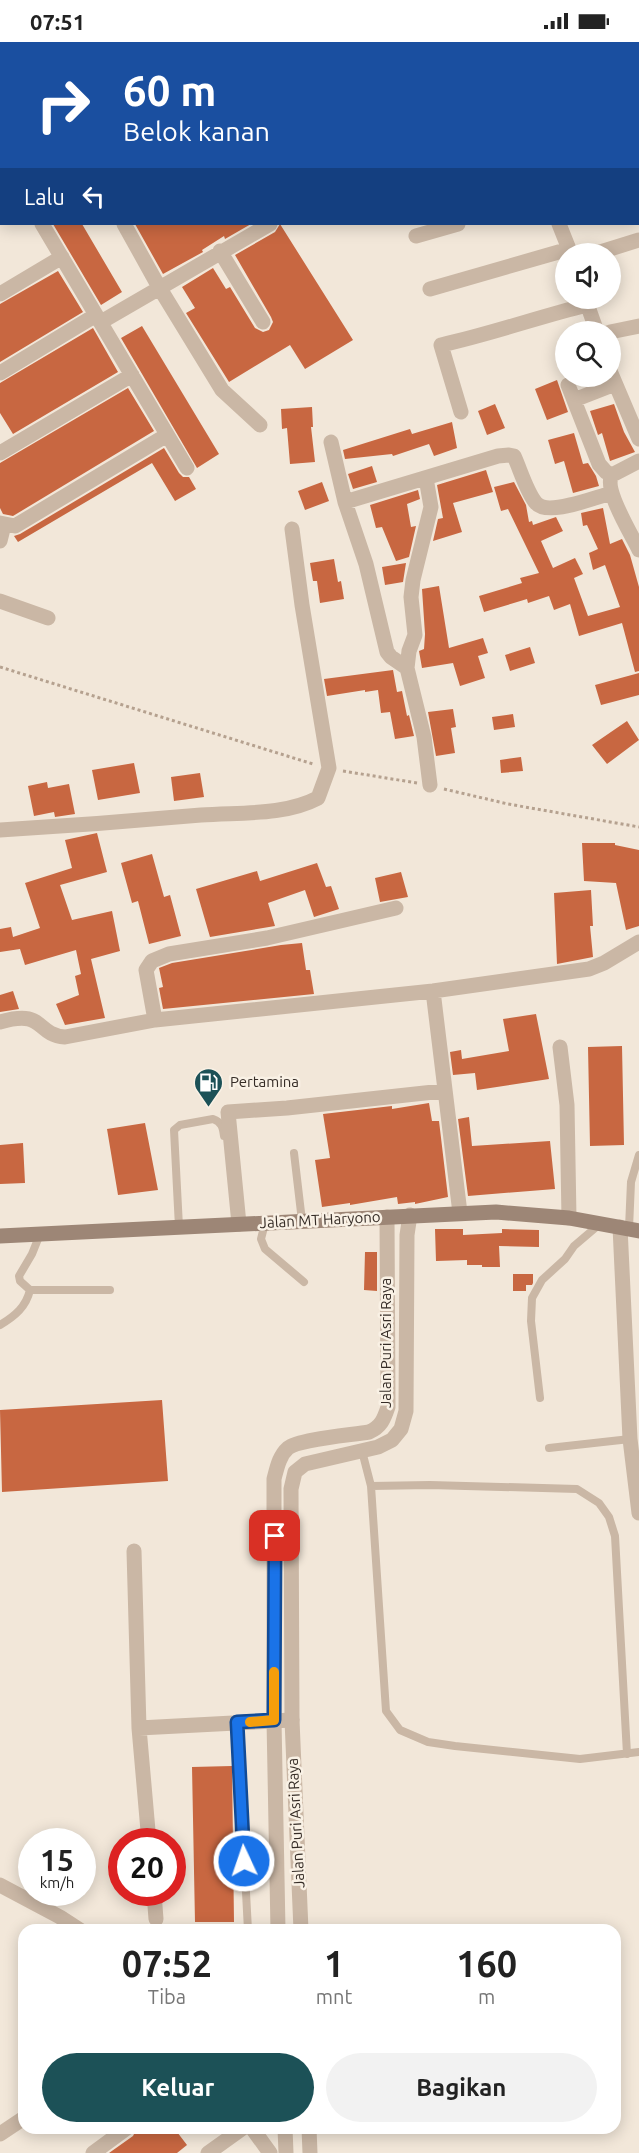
<!DOCTYPE html>
<html lang="id">
<style>
body{margin:0;font-family:Ubuntu,sans-serif;background:#f2f2f2;color:#222;height:100vh;display:flex;flex-direction:column;font-size:22px;white-space:nowrap}
*{box-sizing:border-box;margin:0}
p{font-size:20px;color:#767676}
.icon{flex:none;width:33px;height:33px;fill:none;stroke:currentColor;stroke-width:2;stroke-linecap:round;stroke-linejoin:round}
.map{position:relative;flex:1;overflow:hidden}
.side{position:absolute;left:18px;top:1882px;width:603px;height:210px;display:flex;flex-direction:column;background:#fff;border-radius:18px;box-shadow:0 3px 15px #0003}
.side>*{flex:none}
.banner{position:absolute;left:0px;top:0px;width:639px;height:183px;box-shadow:0 3px 15px #0003;background:#1a4fa0;color:#fff;overflow:hidden}
.tools{position:absolute;left:555px;top:201px;display:grid;gap:12px}
.tools a{display:grid;place-items:center;width:66px;height:66px;border-radius:50%;background:#fff;box-shadow:0 3px 15px #0003;font-size:30px}
.speed{position:absolute;left:18px;top:1786px;display:flex;gap:12px;font-size:30px;font-weight:700;text-align:center}
.speed>*{display:grid;place-content:center;width:78px;height:78px;border-radius:50%;background:#fff;box-shadow:0 3px 15px #0003;line-height:1}
.speed small{font-size:15px;font-weight:400}
.speed .limit{border:9px solid #d22;background:#fff;color:#111}
.pin{position:absolute;display:grid;place-items:center;width:51px;height:51px;color:#fff;margin:-26px;border-radius:12px;box-shadow:0 3px 9px #0006}
.me{position:absolute;width:66px;margin:-33px;rotate:357deg;stroke-linejoin:round;filter:drop-shadow(0 0 4px #0008)}
.turn{display:flex;align-items:center;gap:21px;height:126px;padding:0 24px;font-size:27px}
.turn .icon{width:78px;height:78px;stroke-width:2.5}
.turn b{display:block;font-size:42px;line-height:51px}
.then{display:flex;align-items:center;height:57px;padding:0 24px;background:#0003;gap:12px;font-size:22px}
.eta{display:flex;justify-content:space-evenly;align-items:center;height:102px;text-align:center}
.eta b{font-size:36px;font-weight:700;line-height:42px}
.cta{display:flex;gap:12px;margin-top:auto;padding:12px 24px}
.cta a{flex:1;height:69px;border-radius:36px;background:#1c5157;color:#fff;font-size:24px;font-weight:700;line-height:69px;text-align:center}
.cta a+a{background:#f2f2f2;color:#222}
.status{display:flex;justify-content:space-between;align-items:center;height:42px;padding:0 30px;background:#fff;direction:ltr}
.status svg{height:16px;fill:currentColor}
.map>svg:first-child{display:block}
</style>
<div class="status"><b>07:51</b><svg viewBox="0 0 49 12"><path d="M0 12V9h3v3zM5 12V6h3v6zM10 12V3h3v9zM15 12V0h3v12zM26 1h20v11H26zM47 4h2v5h-2z"/></svg></div>
<div class="map">
<svg width="639" height="2111" viewBox="0 0 639 2111">
<rect width="100%" height="100%" fill="#f2e7d9"/>
<!-- building -->
<path fill="#c86741" d="M53 182H82L122 250 101 263Z
M135 182H251L225 197 224 194 202 208 203 210 163 232Z
M280 182 353 298 305 327 290 303 229 340 186 271 195 266 182 245 213 226 226 247 230 245 255 286 263 290 269 288 273 280 271 275 235 213 275 190Z
M58 229 83 270 0 320V262Z
M142 284 219 412 197 426 121 296Z
M93 286 118 330 13 392 0 371V341Z
M557 338 568 370 547 378 535 347Z
M128 346 154 389 13 474 3 472 0 466V421Z
M495 362 505 386 487 393 478 369Z
M614 362 624 390 635 410 610 419 602 391 598 393 590 369Z
M312 365 313 385H311L315 420 290 422 287 386 282 387 281 367Z
M452 380 457 406 434 414 429 402 393 414 392 412 345 417 343 408 410 387 412 392Z
M574 391 583 422 588 421 596 434 599 444 573 451 564 419 555 422 548 398Z
M164 406 179 431 183 435H189L196 447 175 459 152 421 18 500 14 494 20 492Z
M372 424 377 440 353 447 348 432Z
M486 428 493 450 453 461 462 490 433 499 438 477 443 476 437 443Z
M322 440 329 459 305 468 298 449Z
M514 440 526 463 529 480 532 479 533 483 556 475 563 489 541 499 553 526 575 516 583 532 574 536 588 574 620 565 605 523 593 528 589 511 598 507 587 483 583 484 581 471 603 466 610 502 622 497 630 513 639 545V629L635 630 622 581 579 594 570 562 554 568 549 554 528 561 527 557 484 570 479 554 522 541 520 536 539 531 508 467 501 469 494 445Z
M418 448 420 457 407 462 411 485 416 484 409 515 396 519 382 485 376 486 370 463Z
M334 517 338 540 341 539 344 557 320 561 317 539H313L310 521Z
M406 521 403 540 385 543 382 525Z
M439 544 449 606 483 596 488 611 478 614 485 636 460 644 453 621 422 626 419 609 424 607 425 592 422 547Z
M530 605 535 621 510 629 505 613Z
M393 628 397 650 402 649 407 674 409 673 414 694 395 697 390 670 381 671 378 648 365 650V648L327 654 324 637Z
M639 631V653L601 663 595 643Z
M453 667 456 685 451 686 455 711 436 714 428 670Z
M513 672 515 685 494 688 492 675Z
M627 679 639 698 607 722 592 703Z
M521 715 523 729 501 731 500 718Z
M134 721 140 751 98 758 92 728Z
M200 731 204 755 174 759 171 735Z
M47 740 48 746 69 742 75 772 55 775 54 770 34 774 28 744Z
M97 791 107 830 60 843 72 878 112 869 120 909 91 917 105 976 65 983 56 962 79 953 75 934 81 932 76 908 25 923 20 907 0 910V887L11 885 13 895 40 886 25 841 72 826 65 798Z
M582 801H615V803L639 808V884L626 888 616 841 584 839Z
M152 812 164 855 170 853 181 894 149 902 138 859 132 861 121 821Z
M317 821 326 845 331 844 339 867 314 875 305 848 268 861 275 884 210 895 196 847 257 829 260 839Z
M401 830 408 855 380 860 375 836Z
M591 848 593 884H590L593 915 557 922 554 851Z
M302 901 306 928H310L314 952 163 967 159 946 163 945 159 926 172 921 281 903Z
M13 949 19 967 0 970V953Z
M536 972 549 1037 477 1048 475 1031 453 1033 450 1010 461 1008 462 1017 509 1009 503 977Z
M622 1004 624 1103 590 1104 588 1005Z
M429 1061 432 1079H439L448 1155 415 1162V1160L398 1162 397 1155 350 1163V1161L322 1165 315 1118 330 1116 323 1072 392 1064V1067Z
M469 1075 472 1104 550 1099 555 1147 468 1154 458 1077Z
M145 1081 158 1148 118 1153 107 1087Z
M23 1101 25 1141 0 1142V1103Z
M435 1187H463V1193L502 1191V1187L539 1188V1205L499 1204 500 1225H482V1223H467V1218L436 1219Z
M365 1210H377V1249L364 1248Z
M513 1232H533V1241L532 1243H526V1249H513Z
M162 1358 168 1439 2 1450 0 1368Z
M232 1724 234 1880H195L192 1725Z
M137 2086H174L187 2103 177 2111H109L133 2094Z"/>
<g fill="none" stroke-linecap="round" stroke-linejoin="round">
<!-- path -->
<path stroke="#b5a18f" stroke-width="3" stroke-dasharray="3 3" stroke-linecap="butt" d="M0 625 313 722
M343 729 417 741
M444 747 508 762 639 785"/>
<!-- service -->
<path stroke="#cab7a5" stroke-width="8" d="M294 1111 302 1179
M265 1181 261 1197 265 1207 304 1240
M179 1185 174 1088 180 1083 213 1077C222 1080 223 1086 224 1094
M629 1186 631 1140 639 1113
M40 1192 32 1212 19 1234 20 1239 30 1248H110
M0 1283C15 1274 26 1265 30 1248
M540 1356 531 1279 532 1256 542 1238 565 1217 574 1204 601 1181
M549 1406 630 1397
M362 1409 371 1444 386 1669 400 1688 428 1700 455 1704 580 1717 639 1710
M371 1444 430 1443 577 1447 599 1461 609 1475 615 1494 627 1712
M237 1680 248 1888"/>
<!-- minor -->
<path stroke="#cab7a5" stroke-width="15" d="M98 0 99 2
M257 0 258 2
M341 0 342 2
M498 0 499 2
M583 0 584 2
M2 2 5 0
M148 2 151 0
M627 2 629 0
M0 86H2
M0 110 2 112
M638 114 639 115
M42 182 187 426
M124 182 159 245 222 348 260 383
M559 182 571 212
M416 194 458 182
M220 209 263 280
M594 212 639 198
M430 247 569 207
M0 252 62 215
M585 256 597 290
M101 280 270 182
M610 290 639 284
M610 329 639 397
M0 331 96 273
M568 343 599 422 606 430 612 433
M574 358 615 342
M461 370 441 303C491 292 538 275 587 263
M331 400 345 460 366 522 387 610 391 615 407 626 424 695 430 743
M0 411 132 333
M639 419 612 433C603 447 632 493 639 508
M345 460 498 414 509 413 514 414C520 427 527 451 536 461 548 475 595 455 612 451
M0 481 15 484 167 393
M0 499 4 483
M0 559 48 576
M407 626 409 609 415 593 411 555 413 538 431 465 426 436
M0 788C67 784 134 779 201 773 239 770 284 774 318 756L329 726 302 563 292 487
M433 949 460 1171
M155 978 146 928 152 919 169 912 267 896 396 866
M0 980C46 967 34 992 65 995L155 978 433 949 589 927 604 921 639 900
M560 1005 567 1063 569 1176
M239 1182 228 1070 287 1066 443 1049
M620 1185 630 1397 639 1471
M134 1509 139 1686 149 1800
M139 1686 292 1678
M0 1843 60 1875 80 1888
M154 1851 156 1877
M252 2086 270 2111
M0 2092 24 2076
M93 2111 127 2086
M208 2111 243 2086"/>
<!-- tertiary -->
<path stroke="#cab7a5" stroke-width="15" d="M278 1888 274 1678V1437C277 1426 279 1414 288 1406 299 1397 352 1393 369 1390 381 1385 384 1377 388 1365L387 1175
M301 1888 292 1678 291 1447 295 1430 305 1422 378 1405 392 1398 401 1387 406 1369 407 1193 410 1173
M285 2086 286 2111
M309 2086 310 2111"/>
<!-- secondary -->
<path stroke="#9d8676" stroke-width="15" d="M0 1194 496 1170 569 1176 639 1189"/>
</g>
<g fill="none" stroke-linecap="round" stroke-linejoin="round">
<defs>
<path id="route" d="M244 1819 237 1680 274 1678 275 1494"/>
</defs>
<!-- route casing -->
<use href="#route" stroke="#114b97" stroke-width="15"/>
<!-- route -->
<use href="#route" stroke="#1a73e8" stroke-width="10"/>
<!-- slow -->
<path stroke="#f59e0b" stroke-width="10" d="M250 1680 274 1678V1630"/>
</g>
<!-- icons -->
<defs>
<symbol id="fuel-pin" viewBox="-11 -11 22 30"><path d="M0 17L-7.5 6A9.5 9.5 0 1 1 7.5 6Z" fill="#1c5157" stroke="#f9f1e5"/><path d="M-5.5-6h7V0h2V4h1.3V-2.5L3-4.5l.8-.8L6-3V5H2.5V1h-1V6h-7ZM-4.2-4.7v3.2H.2V-4.7Z" fill="#fff"/></symbol>
</defs>
<g fill-rule="evenodd">
<use href="#fuel-pin" x="192" y="1024" width="33" height="45"/>
</g>
<g text-anchor="middle" stroke-width="5" stroke-linejoin="round" paint-order="stroke">
<!-- poi labels -->
<g font-size="15" fill="#352c26" stroke="#f9f1e5" text-anchor="start">
<text x="230" y="1045">Pertamina</text>
</g>
<!-- street labels -->
<g font-size="15" fill="#352c26" stroke="#f9f1e5">
<text transform="translate(320 1178) rotate(-3)" y="5">Jalan MT Haryono</text>
<text transform="translate(386 1301) rotate(-90)" y="5">Jalan Puri Asri Raya</text>
<text transform="translate(296 1781) rotate(-93)" y="5">Jalan Puri Asri Raya</text>
</g>
</g>
</svg>
<div class="tools">
<a><svg class="icon" aria-label="sound" viewBox="0 0 24 24"><path d="M4 9h4l5-4v14l-5-4H4zM17 9q2 3 0 6"/></svg></a>
<a><svg class="icon" aria-label="search" viewBox="0 0 24 24"><circle cx="10" cy="10" r="6"/><path d="M15 15l6 6"/></svg></a>
</div>
<div class="speed"><div>15<small>km/h</small></div><div class="limit">20</div></div>
<div class="pin" style="left:275px;top:1494px;background:#d93025"><svg class="icon" aria-label="arrive" viewBox="0 0 24 24"><path d="M6 21V4h12l-3 4 3 4H6"/></svg></div>
<svg class="me" style="left:244px;top:1819px" viewBox="-20 -20 40 40"><circle r="17" fill="#1a73e8" stroke="#fff" stroke-width="3"/><path d="M0-11L8 9 0 5-8 9z" fill="#fff"/></svg>
<div class="banner">
<div class="turn"><svg class="icon" aria-label="right" viewBox="0 0 24 24"><path d="M7 20v-9h11M14 6l5 5-5 5"/></svg><div><b>60 m</b>Belok kanan</div></div>
<div class="then">Lalu<svg class="icon" aria-label="left" viewBox="0 0 24 24"><path d="M17 20v-9H6M10 6l-5 5 5 5"/></svg></div>
</div>
<section class="side">
<div class="eta">
<div><b>07:52</b><p>Tiba</p></div>
<div><b>1</b><p>mnt</p></div>
<div><b>160</b><p>m</p></div>
</div>
<div class="cta"><a>Keluar</a><a>Bagikan</a></div>
</section>
</div>
